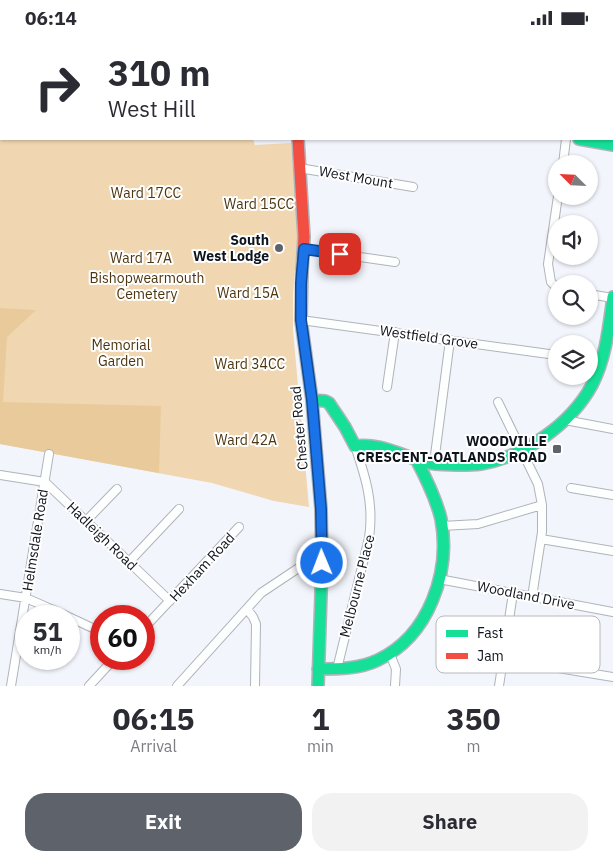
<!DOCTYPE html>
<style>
body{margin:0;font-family:"IBM Plex Sans",sans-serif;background:#f2f2f3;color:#2b2b33;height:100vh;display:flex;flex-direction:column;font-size:19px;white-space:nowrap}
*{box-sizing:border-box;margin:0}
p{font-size:16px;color:#7c7c81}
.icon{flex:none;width:28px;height:28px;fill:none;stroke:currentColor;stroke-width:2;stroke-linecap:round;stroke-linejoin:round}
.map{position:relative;height:651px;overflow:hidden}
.details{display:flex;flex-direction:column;background:#fff;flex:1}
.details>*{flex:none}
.banner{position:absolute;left:0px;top:0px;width:614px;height:105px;box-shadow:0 1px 4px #0004;background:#fff;color:#2b2b33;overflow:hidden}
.needle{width:32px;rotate:294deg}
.tools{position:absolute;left:548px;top:120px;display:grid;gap:10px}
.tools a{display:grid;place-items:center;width:50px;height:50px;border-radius:50%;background:#fff;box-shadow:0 1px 4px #0004;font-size:25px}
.speed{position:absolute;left:15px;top:570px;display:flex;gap:10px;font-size:25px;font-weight:700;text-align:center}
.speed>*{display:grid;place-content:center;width:65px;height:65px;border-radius:50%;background:#fff;box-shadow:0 1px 4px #0004;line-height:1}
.speed small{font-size:12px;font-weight:400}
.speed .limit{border:8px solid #d22;background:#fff;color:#111}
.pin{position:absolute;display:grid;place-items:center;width:42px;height:42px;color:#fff;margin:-21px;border-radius:10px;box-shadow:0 2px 8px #0006}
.me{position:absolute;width:55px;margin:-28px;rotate:359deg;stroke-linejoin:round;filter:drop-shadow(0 0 4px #0008)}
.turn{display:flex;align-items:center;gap:18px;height:105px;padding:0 25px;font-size:22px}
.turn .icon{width:65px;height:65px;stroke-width:2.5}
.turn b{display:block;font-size:35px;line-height:42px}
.eta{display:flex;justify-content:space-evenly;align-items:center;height:85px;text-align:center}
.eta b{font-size:30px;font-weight:800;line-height:35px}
.primary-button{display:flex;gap:10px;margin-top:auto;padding:10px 25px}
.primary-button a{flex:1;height:58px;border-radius:20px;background:#5e636b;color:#fff;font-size:20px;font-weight:800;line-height:58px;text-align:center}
.primary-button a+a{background:#f2f2f3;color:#2b2b33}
.status{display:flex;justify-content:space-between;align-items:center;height:35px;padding:0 25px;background:#fff;direction:ltr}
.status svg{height:14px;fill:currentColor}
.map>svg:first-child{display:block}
</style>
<div class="status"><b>06:14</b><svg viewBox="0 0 49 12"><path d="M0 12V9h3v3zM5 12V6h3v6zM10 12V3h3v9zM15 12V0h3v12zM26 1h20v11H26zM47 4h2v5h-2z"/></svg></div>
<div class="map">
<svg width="613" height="651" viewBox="0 0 613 651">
<rect width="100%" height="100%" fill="#f2f5fb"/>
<!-- green -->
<path fill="#f0d7b2" d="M0 0H241V1H1V104H253L255 110 291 108 298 196 293 260V295L309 472 274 466 212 448 0 409Z"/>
<!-- forest -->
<path fill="#e9ca9b" d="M0 273 36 275 7 302 3 367 161 371 159 438 0 409Z"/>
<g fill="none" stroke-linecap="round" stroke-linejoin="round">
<defs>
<path id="street" d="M395 0 409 1
M500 1V0
M547 1V0
M593 1V0
M563 129 566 104
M299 133 413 152
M304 214 395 227
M556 252 551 247 548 229 558 161
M589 259 613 263
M301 285 556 320
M589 325 601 326
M387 352 395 297
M498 367 538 449 542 470V497L532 562
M565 385 613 394
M434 428 450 305
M0 440 45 447 170 566
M571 453 613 460
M86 486 117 454
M442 491 478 489 542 470
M541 504 613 516
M129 527 179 474
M439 544 613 577
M0 559 26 563 67 581
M247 574 253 582 256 589 255 651
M69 582 101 597
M144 593 239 492
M464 614 503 621
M390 619 396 634 395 651
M540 630 613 642
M337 634 369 503C374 469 366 443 355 411
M11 651 49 419
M89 651 114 624
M177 651 261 558 306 528H322
M499 651 513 558"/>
<path id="fast" d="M291 0V1
M579 104 613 110
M302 235 301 285 312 365 321 474 322 528 318 651
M312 365 325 366 329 368 345 392 355 411C384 407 407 425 435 429 450 430 466 431 481 429 524 422 571 389 592 350 606 323 609 291 613 262
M318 634C338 634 360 634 378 625 429 601 451 537 441 484 436 463 426 443 416 424"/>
<path id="jam" d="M298 104 304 202 302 235"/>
</defs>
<!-- street casing -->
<use href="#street" stroke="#afb4bb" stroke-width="10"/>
<!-- fast casing -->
<use href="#fast" stroke="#afb4bb" stroke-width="14"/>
<!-- jam casing -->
<use href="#jam" stroke="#afb4bb" stroke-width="14"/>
<!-- street -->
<use href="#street" stroke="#fdfefe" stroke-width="8"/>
<!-- fast -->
<use href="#fast" stroke="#16e098" stroke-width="11"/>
<!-- jam -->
<use href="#jam" stroke="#f24e42" stroke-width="11"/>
</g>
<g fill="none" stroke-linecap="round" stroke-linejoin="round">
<defs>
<path id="route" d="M322 528 321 474 312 365 301 285V248L304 214 340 219"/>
</defs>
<!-- route casing -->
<use href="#route" stroke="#114b97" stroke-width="12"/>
<!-- route -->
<use href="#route" stroke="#1a73e8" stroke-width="9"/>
</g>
<!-- markers -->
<g fill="#5e636b" stroke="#fff" stroke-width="2">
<circle cx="279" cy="213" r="5"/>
<rect x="552" y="409" width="10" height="10" rx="2.5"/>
</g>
<g text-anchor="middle" stroke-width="4" stroke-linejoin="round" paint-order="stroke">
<!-- street labels -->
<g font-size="14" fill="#0e141d" stroke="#fff">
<text transform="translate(356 142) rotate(10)" y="5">West Mount</text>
<text transform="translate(429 302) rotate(8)" y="5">Westfield Grove</text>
<text transform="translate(299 393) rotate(-95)" y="5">Chester Road</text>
<text transform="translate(102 501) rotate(44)" y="5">Hadleigh Road</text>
<text transform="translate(35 505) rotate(-81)" y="5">Helmsdale Road</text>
<text transform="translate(202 532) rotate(-47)" y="5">Hexham Road</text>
<text transform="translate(357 551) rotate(-76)" y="5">Melbourne Place</text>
<text transform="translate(526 560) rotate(11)" y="5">Woodland Drive</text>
</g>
<!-- park labels -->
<g font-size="14" fill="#4d350e" stroke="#fff">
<text x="146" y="163">Ward 17CC</text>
<text x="259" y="174">Ward 15CC</text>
<text x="141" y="228">Ward 17A</text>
<text x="147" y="248">Bishopwearmouth<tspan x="147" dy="16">Cemetery</tspan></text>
<text x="248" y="263">Ward 15A</text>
<text x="121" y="315">Memorial<tspan x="121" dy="16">Garden</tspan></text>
<text x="250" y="334">Ward 34CC</text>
<text x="246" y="410">Ward 42A</text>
</g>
<!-- poi labels -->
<g font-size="14" font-weight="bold" fill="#0e141d" stroke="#fff" text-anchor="end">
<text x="269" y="210">South<tspan x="269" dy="16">West Lodge</tspan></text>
<text x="547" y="411">WOODVILLE<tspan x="547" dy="16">CRESCENT-OATLANDS ROAD</tspan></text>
</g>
</g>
<!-- legend -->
<rect x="436" y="581" width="164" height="57" rx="8" fill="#fff" stroke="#b7b8bb" stroke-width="1"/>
<rect x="446" y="595" width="22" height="7" fill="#16e098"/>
<rect x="446" y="618" width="22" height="6" fill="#f24e42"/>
<g font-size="14" fill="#0e141d">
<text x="477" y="603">Fast</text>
<text x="477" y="626">Jam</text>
</g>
</svg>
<div class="tools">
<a><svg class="needle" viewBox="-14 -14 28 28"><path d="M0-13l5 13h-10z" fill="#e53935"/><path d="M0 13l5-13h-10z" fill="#7c7c81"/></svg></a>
<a><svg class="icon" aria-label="sound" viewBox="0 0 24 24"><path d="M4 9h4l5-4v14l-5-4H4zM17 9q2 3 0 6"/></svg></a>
<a><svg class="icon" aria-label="search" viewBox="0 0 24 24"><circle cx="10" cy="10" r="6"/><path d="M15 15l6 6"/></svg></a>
<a><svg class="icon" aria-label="layers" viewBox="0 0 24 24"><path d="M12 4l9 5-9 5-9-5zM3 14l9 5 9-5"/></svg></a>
</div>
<div class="speed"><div>51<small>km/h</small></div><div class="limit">60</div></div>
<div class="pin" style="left:340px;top:219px;background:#d93025"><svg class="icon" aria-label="arrive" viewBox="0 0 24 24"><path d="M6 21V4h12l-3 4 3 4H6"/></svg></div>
<svg class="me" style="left:322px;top:528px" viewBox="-20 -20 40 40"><circle r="17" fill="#1a73e8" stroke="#fff" stroke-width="3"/><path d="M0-11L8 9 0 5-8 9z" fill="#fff"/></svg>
<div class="banner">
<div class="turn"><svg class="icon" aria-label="right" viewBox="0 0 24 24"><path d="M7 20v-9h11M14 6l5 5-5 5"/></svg><div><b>310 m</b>West Hill</div></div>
</div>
</div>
<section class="details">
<div class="eta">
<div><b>06:15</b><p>Arrival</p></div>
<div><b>1</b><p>min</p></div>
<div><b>350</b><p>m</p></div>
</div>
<div class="primary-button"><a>Exit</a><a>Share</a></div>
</section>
